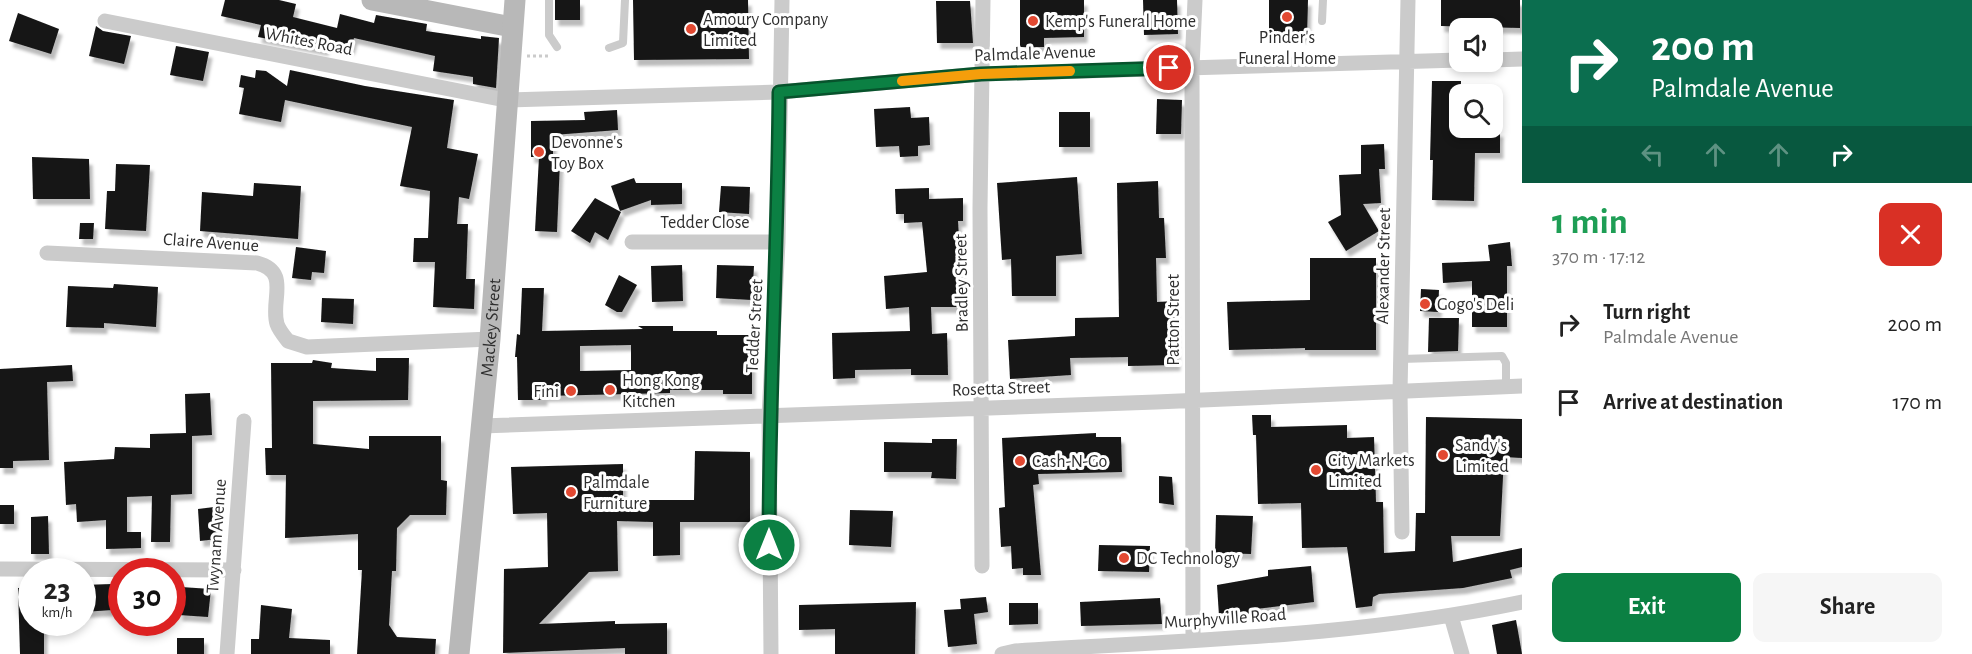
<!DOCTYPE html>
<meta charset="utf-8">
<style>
body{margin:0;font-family:"Alegreya Sans",sans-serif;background:#f6f6f6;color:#222;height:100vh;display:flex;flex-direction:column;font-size:22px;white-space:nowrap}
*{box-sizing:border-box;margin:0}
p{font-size:20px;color:#767676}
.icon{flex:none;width:33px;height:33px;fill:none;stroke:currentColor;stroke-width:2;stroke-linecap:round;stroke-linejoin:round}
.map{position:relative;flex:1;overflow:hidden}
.side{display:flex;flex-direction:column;background:#fff;width:450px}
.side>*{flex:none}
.top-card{background:#0b6e4f;color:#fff;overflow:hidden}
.controls{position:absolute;left:1449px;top:18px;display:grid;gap:12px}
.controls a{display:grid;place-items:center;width:54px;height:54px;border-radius:12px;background:#fff;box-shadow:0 3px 9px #0003;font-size:30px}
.speed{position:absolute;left:18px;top:558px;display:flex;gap:12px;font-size:30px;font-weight:700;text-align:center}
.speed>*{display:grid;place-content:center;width:78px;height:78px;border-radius:50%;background:#fff;box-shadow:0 3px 9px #0003;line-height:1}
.speed small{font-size:15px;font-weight:400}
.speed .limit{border:9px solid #d22;background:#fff;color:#111}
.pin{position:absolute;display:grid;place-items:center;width:51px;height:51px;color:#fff;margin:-26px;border:3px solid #fff;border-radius:50%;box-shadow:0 2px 6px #0007}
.me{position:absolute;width:66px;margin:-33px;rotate:0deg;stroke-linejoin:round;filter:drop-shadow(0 0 4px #0008)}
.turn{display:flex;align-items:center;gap:21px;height:126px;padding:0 30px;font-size:27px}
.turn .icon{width:78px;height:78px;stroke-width:2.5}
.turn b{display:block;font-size:42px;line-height:51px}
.lanes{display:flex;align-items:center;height:57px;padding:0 30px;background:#0003;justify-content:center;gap:30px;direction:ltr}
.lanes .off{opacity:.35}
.round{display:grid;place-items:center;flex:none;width:63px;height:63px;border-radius:12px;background:#f6f6f6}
.overview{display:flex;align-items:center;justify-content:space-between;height:102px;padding:0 30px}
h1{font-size:36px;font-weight:700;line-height:45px;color:#1e9e55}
.action{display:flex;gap:12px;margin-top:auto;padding:12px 30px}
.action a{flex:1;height:69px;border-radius:12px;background:#0b8043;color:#fff;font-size:24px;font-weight:700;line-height:69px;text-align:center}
.action a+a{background:#f6f6f6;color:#222}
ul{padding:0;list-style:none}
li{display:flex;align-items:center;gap:18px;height:78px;padding:0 30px}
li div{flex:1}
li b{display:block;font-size:22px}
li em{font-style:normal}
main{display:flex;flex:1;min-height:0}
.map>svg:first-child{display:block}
</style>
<main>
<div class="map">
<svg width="1522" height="654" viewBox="0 0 1522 654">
<defs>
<filter id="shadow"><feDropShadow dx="3.5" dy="6" stdDeviation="1.5" flood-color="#0004"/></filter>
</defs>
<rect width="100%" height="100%" fill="#fff"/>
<!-- building -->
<path fill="#151515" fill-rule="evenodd" filter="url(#shadow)" d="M225 0H279L296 4 293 17 337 28 340 14 374 23 376 15 427 24 426 31 481 39V36L499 38 496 88 473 84V77L433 71 435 56 354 38 351 49 327 42 325 50 258 37 261 25 221 16Z
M555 0H580V20H555Z
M633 0H748L749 59 634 60Z
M1020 0H1084V37L1044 38V47H1020Z
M1143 0H1177L1178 34 1144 35Z
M1269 0H1308L1307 37 1269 36Z
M1441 0H1520V28L1441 26Z
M936 1H970L973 43H937Z
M18 13 59 29 51 54 9 41Z
M96 26 103 31 131 36 124 64 89 56Z
M176 46 209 52 203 81 170 75Z
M256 70 266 71 287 86 290 70 365 86 454 100 447 148 478 154 469 199 459 197 457 224H468L466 279H475L474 309 433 307 435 262H413L414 238H428L430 191 400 186 412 127 285 100 281 122 239 114 244 88 239 87 241 75 255 78Z
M1432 81H1461L1460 131H1500V153H1475L1474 201 1432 200 1433 160H1430Z
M1157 99 1182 100 1181 134H1156Z
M910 107 911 118 929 117 930 145 918 146V156L900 157 899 146 876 147 874 109Z
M617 110 618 130 553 135V160L560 161 557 232 535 231 539 157H531V121L585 120 584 112Z
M1059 112H1090V147H1059Z
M1384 144 1385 169H1379L1381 203 1363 204 1379 231 1346 251 1328 222 1341 215 1339 175 1361 174V145Z
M32 157 89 159 90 199H33Z
M116 164 150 165 146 231 105 229 107 191H115Z
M1077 177 1082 254 1056 256V296H1012L1011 259 1002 260 997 183Z
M634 178 636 183H682V204L651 205V200L620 211 611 186Z
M1158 181 1159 218H1164L1166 258H1156L1157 302 1175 301 1177 365 1128 366V357L1070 358 1071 375 1010 379 1008 340 1075 336V318L1119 317 1117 183Z
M254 183 301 186 298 239 200 231 202 192 253 196Z
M721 186 750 187 749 214 719 212Z
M929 188V199L963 198V221H958L963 307H931L932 334 947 333 948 375H911V369L855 370V378L833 379 832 333 910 331 909 307 886 309 884 276 927 272 922 222 904 223V214H896L895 189Z
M595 198 621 212 608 240 595 232 590 243 571 231Z
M80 223H94L93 239H79Z
M1510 242 1512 266H1507V327H1472V281L1443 283 1442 263 1490 261 1488 245Z
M296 247 326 251 324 273 312 272 311 280 292 278Z
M1310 258H1376V350H1305V348L1229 350 1227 302 1310 300Z
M682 265 683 301 652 302 651 266Z
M717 265 754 266 752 300 716 298Z
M619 275 637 285 622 312H617L605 305Z
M114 284 158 287 156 327 104 323V328L66 327 68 286 113 288Z
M522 288H544L542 331 643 329 638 326H673V331H717V335H752V394H723V390H670V393L544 396V400H518L517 357H515L517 334 520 335ZM631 345V370L580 371V346Z
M1421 289 1439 290 1438 312 1420 311Z
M322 298 354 299 353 324 321 322Z
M1429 318H1459L1458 351 1428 352Z
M376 358H409L408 400 313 401V444L369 449V436H441V480L447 481 446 515H410L397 528 396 571H392L389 625 397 637 436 639 435 654H357L362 570H358V534L285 538 286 475H266L265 448H272L271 363H312L313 360 332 363 331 368 376 371Z
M72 365 73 381 47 382 49 460 13 461V468H0V369Z
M210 393 212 435 192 436V494L171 495 170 542H151L152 496 127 497V532H141V548L106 549V520L77 522 76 504 66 505 64 462 114 459 115 447 150 448V434L186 433 185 394Z
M1252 415H1271V427L1347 425V438L1374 437 1376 502H1383L1384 553 1415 551 1416 513H1425L1426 417 1522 419V458L1504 457 1500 536H1451L1453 562 1522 548V567L1510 570 1512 578 1463 588 1379 594 1373 597 1372 606 1356 608 1347 547 1302 548 1301 503 1258 504 1256 435H1253Z
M1096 433V437H1121L1122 472 1038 474 1039 484 1033 485 1041 575H1023V568L1012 569 1011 546 1001 547 999 508 1005 507 1002 438Z
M932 439H957L956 479 931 478 932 472H884V442L932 443Z
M695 451 750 452V522H680V555L653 556V522L617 521 618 571 589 572 539 624 615 621V624L667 623V654H625V648L503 653 504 569 548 567 547 513 513 514 511 467 623 464V500H694Z
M1159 476 1172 477 1174 505 1159 503Z
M0 505H14V524H0Z
M214 507 217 539 200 541 198 509Z
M850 510 893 511 891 547 849 545Z
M1216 515 1253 516 1251 554 1215 553Z
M48 516 49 554H31V517Z
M1099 545 1150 546 1149 572 1098 571Z
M1311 566 1314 602 1256 609V613L1219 616 1217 585 1268 576V570Z
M112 584 113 610 82 612V585Z
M32 587V622H44V654H20L18 588Z
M181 587 211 589 208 617 179 615Z
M986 597 988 612 974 614 977 644 948 647 944 610 961 609 960 599Z
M1160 598 1162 624 1081 626 1080 602Z
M916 602 915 654H835V629L799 630V605Z
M1009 603H1038V624L1009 625Z
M261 605 292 609 289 638 330 640V654H251V639H259Z
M1516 620 1522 654H1497L1492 625Z
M177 638H204V654H177Z"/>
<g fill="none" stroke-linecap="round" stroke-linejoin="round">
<!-- path -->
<path stroke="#cbcbcb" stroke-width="3" stroke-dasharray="3 3" stroke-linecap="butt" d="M527 56H550"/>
<!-- lane -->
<path stroke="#cbcbcb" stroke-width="8" d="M549 0V35L557 47
M1322 21 1323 0
M609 48 623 43 625 0
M1401 359 1502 356 1506 363V387"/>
<!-- street -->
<path stroke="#cbcbcb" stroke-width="15" d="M105 21 505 100 779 92 981 74 1460 60
M1492 60 1522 59
M632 242H778
M47 253 257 263C291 272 270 300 277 324 279 330 284 336 288 341L307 347 490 339
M482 426 1156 402 1522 386
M1402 532 1400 392 1408 0
M982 566 980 208 983 0
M0 569 234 570
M1451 616 1462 654
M1193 640 1192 67 1195 0
M227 654 244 421
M771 654 769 416 778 242 782 0
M1002 654 1015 651C1184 640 1356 637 1522 602"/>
<!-- secondary -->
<g stroke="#b8b8b8" stroke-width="21">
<path d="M372 0 512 27"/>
<path id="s1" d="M459 654 490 339 515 0"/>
</g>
</g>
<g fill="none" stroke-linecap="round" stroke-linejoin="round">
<defs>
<path id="route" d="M769 545C769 394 778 243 779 92L981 74 1169 68"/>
</defs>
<!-- route casing -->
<use href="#route" stroke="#07532c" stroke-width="15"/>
<!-- route -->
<use href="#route" stroke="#0b8043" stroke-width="10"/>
<!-- slow -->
<path stroke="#f59e0b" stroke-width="10" d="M902 81 981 74 1070 71"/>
</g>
<!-- markers -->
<g fill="#e24932" stroke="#fff" stroke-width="2">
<circle cx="1287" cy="17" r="6"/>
<circle cx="1033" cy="21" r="6"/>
<circle cx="691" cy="29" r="6"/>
<circle cx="539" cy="152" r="6"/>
<circle cx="1425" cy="304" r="6"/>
<circle cx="610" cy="390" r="6"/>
<circle cx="571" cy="391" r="6"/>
<circle cx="1443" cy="455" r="6"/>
<circle cx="1020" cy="461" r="6"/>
<circle cx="1316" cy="470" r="6"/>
<circle cx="571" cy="492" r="6"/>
<circle cx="1124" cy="558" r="6"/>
</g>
<g text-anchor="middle" stroke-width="6" stroke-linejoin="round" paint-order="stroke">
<!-- poi labels -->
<g font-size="18" fill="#2e2e2e" stroke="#fff" text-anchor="start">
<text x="703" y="25">Amoury Company<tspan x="703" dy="21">Limited</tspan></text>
<text x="1045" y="27">Kemp's Funeral Home</text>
<text x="1287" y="43" text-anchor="middle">Pinder's<tspan x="1287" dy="21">Funeral Home</tspan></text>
<text x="551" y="148">Devonne's<tspan x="551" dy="21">Toy Box</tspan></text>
<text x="1437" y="310">Gogo's Deli</text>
<text x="622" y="386">Hong Kong<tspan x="622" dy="21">Kitchen</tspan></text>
<text x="559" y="397" text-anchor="end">Fini</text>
<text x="1455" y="451">Sandy's<tspan x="1455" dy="21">Limited</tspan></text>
<text x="1328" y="466">City Markets<tspan x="1328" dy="21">Limited</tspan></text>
<text x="1032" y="467">Cash-N-Go</text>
<text x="583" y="488">Palmdale<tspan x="583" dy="21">Furniture</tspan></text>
<text x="1136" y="564">DC Technology</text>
</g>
<!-- street labels -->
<g font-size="18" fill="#2e2e2e" stroke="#fff">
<text transform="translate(309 41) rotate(11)" y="6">Whites Road</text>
<text transform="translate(1035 53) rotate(-2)" y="6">Palmdale Avenue</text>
<text x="705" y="228">Tedder Close</text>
<text transform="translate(211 242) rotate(4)" y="6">Claire Avenue</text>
<text transform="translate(1383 266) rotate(-89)" y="6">Alexander Street</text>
<text transform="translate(961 283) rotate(-91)" y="6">Bradley Street</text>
<text transform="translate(1173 320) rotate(-90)" y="6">Patton Street</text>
<text transform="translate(754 326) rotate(-87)" y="6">Tedder Street</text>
<text dy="6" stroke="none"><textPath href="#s1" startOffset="328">Mackey Street</textPath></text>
<text transform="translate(1001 388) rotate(-2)" y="6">Rosetta Street</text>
<text transform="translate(216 536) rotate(-86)" y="6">Twynam Avenue</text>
<text transform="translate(1225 618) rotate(-4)" y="6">Murphyville Road</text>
</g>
</g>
</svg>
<div class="controls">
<a><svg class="icon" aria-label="sound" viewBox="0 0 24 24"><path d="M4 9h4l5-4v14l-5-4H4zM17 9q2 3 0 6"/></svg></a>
<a><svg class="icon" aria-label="search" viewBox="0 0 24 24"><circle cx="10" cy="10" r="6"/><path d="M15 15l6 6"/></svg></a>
</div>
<div class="speed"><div>23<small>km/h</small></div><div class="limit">30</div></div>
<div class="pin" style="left:1169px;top:68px;background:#d93025"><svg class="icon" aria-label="arrive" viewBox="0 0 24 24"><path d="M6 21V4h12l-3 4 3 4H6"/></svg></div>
<svg class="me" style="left:769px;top:545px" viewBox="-20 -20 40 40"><circle r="17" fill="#0b8043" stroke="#fff" stroke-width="3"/><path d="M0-11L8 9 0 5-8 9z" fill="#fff"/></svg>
</div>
<section class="side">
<div class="top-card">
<div class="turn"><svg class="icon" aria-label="right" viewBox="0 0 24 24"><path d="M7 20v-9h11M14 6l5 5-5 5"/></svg><div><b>200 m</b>Palmdale Avenue</div></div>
<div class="lanes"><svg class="icon off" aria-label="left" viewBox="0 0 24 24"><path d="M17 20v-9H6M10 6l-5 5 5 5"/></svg><svg class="icon off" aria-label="ahead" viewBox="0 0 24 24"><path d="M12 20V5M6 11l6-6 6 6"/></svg><svg class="icon off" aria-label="ahead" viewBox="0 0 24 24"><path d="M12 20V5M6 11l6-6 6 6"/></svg><svg class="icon" aria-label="right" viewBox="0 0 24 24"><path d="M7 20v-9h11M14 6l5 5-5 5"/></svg></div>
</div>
<div class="overview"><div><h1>1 min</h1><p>370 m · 17:12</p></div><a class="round" style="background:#d93025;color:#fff"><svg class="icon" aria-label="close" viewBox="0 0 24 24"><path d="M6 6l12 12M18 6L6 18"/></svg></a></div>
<ul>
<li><svg class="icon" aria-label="right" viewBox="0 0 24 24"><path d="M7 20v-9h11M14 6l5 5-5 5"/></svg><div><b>Turn right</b><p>Palmdale Avenue</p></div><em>200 m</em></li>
<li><svg class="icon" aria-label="arrive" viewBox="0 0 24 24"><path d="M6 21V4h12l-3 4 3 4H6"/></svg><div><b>Arrive at destination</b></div><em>170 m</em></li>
</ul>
<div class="action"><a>Exit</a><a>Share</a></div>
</section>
</main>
